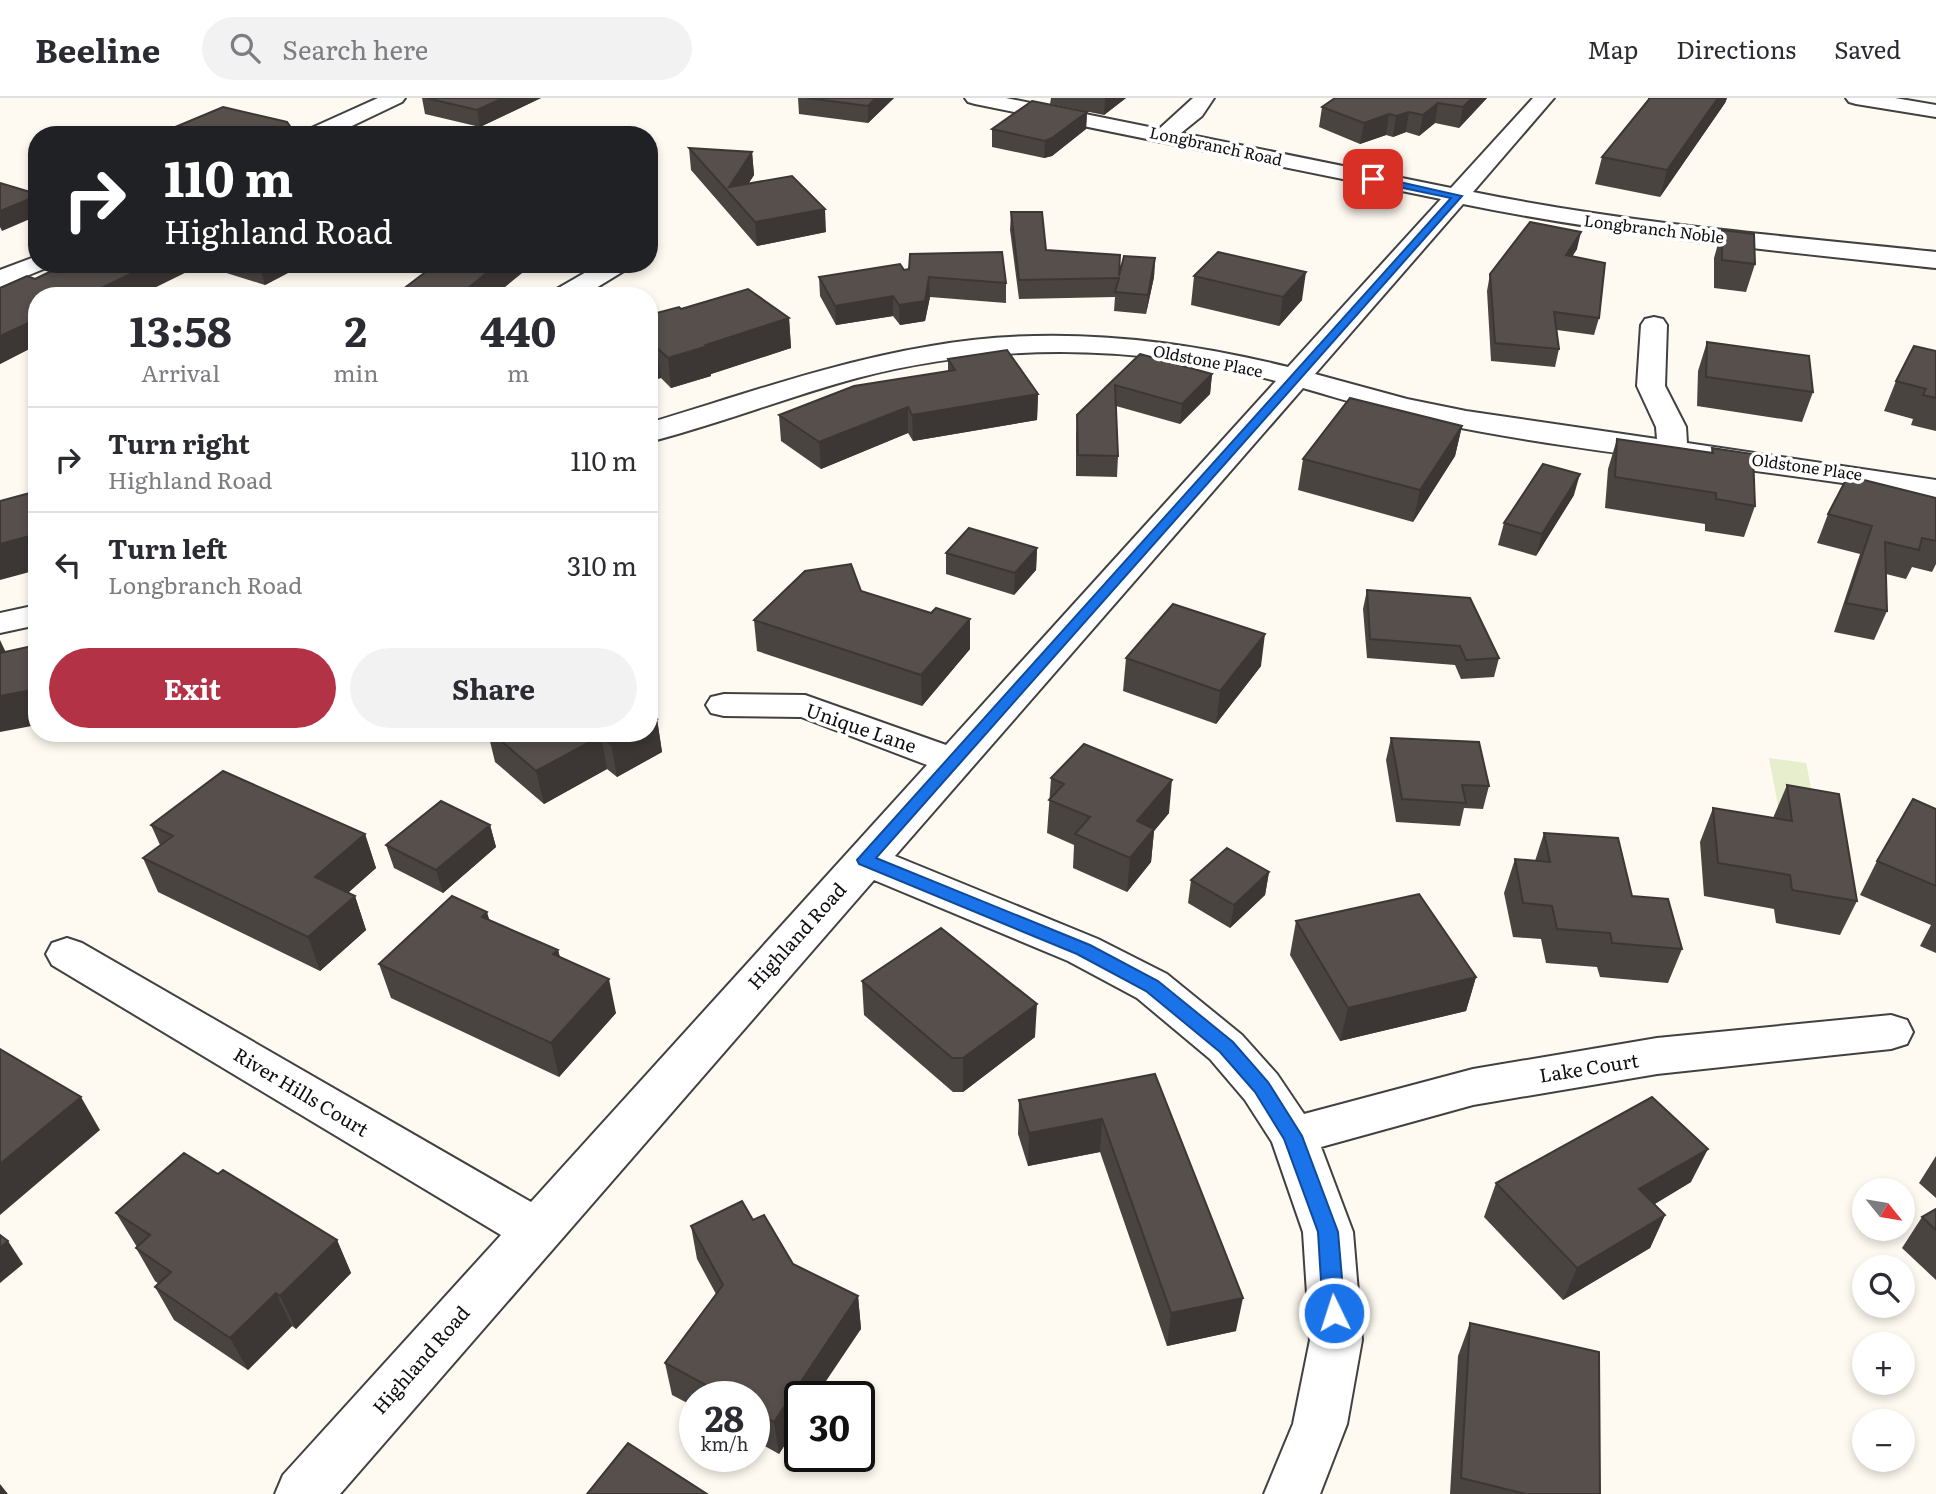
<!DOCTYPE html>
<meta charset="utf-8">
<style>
body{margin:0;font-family:Literata,serif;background:#f2f2f3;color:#2b2b33;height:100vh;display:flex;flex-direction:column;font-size:26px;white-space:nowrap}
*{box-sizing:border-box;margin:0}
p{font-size:23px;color:#7c7c81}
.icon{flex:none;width:38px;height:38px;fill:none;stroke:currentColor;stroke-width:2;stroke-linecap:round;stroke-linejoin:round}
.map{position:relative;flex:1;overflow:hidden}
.drawer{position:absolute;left:28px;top:189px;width:630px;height:455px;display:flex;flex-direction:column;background:#fff;border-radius:28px;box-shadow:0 4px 10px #0003}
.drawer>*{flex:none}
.banner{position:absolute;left:28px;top:28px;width:630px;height:147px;border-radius:28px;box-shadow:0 4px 10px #0003;background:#202124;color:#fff;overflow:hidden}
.needle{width:46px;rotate:120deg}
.fabs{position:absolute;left:1852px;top:1080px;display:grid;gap:14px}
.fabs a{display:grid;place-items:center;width:63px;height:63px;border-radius:50%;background:#fff;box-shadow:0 4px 10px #0003;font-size:35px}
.speed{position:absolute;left:679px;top:1283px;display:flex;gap:14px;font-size:35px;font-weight:700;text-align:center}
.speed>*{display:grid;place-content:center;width:91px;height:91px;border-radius:50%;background:#fff;box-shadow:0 4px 10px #0003;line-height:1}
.speed small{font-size:18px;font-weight:400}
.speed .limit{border:4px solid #111;border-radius:10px;background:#fff;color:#111}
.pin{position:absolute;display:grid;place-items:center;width:60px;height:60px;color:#fff;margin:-30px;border-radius:14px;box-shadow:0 4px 10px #0006}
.me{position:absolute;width:77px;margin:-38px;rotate:356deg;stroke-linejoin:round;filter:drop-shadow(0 0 5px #0008)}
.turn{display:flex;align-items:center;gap:24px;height:147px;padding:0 21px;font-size:32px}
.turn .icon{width:91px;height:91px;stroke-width:2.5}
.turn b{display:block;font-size:49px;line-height:60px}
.eta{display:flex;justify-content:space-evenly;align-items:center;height:119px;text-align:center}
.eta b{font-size:42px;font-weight:700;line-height:49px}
.primary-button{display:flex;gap:14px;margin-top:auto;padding:14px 21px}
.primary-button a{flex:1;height:80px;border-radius:42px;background:#b33246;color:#fff;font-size:28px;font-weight:700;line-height:80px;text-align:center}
.primary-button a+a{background:#f2f2f3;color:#2b2b33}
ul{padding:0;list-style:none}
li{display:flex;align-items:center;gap:21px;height:105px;padding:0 21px;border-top:2px solid #e1e1e2}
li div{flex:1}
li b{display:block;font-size:26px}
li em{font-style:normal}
header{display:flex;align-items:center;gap:42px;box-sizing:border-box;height:98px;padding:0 35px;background:#fff;border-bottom:2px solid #e1e1e2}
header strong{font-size:33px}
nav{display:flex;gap:38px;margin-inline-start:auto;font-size:24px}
.search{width:490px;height:63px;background:#f2f2f3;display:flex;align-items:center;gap:18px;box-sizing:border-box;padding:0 24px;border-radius:38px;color:#7c7c81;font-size:26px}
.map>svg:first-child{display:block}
</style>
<header>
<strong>Beeline</strong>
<div class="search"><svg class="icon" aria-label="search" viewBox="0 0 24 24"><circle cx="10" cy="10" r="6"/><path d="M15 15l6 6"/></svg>Search here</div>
<nav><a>Map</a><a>Directions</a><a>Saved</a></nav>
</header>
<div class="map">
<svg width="1936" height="1396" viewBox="0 0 1936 1396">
<rect width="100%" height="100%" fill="#fefaf1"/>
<!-- pitch -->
<path fill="#e6eece" d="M1769 660 1806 665 1817 718 1779 713Z"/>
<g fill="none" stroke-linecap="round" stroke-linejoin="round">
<defs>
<path id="minor" d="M378 0H405L402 4 333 37H304L307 32Z
M965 0H1006L1159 31 1193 0H1214L1202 18 1181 35 1451 90 1533 0H1554L1473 94C1626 125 1781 138 1936 154V170C1777 153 1620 138 1463 106L1315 276 1407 301 1466 313 1657 341 1656 329 1637 288 1641 227 1645 221 1654 219 1663 221 1667 227 1665 288 1686 329 1687 345 1936 382V400C1770 370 1601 359 1436 325 1391 316 1347 303 1303 290L895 758 1098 841 1167 876 1242 937 1277 976 1304 1016 1473 971 1657 940 1891 917 1907 922 1913 934 1907 946 1891 951 1657 976 1473 1007 1321 1049 1353 1134 1362 1242 1347 1326 1320 1396H1264L1293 1326 1310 1242 1303 1134 1272 1044 1245 1002 1210 961 1137 900 1068 863 874 782 340 1396H275L283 1377 501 1137 52 867 46 856 52 845 67 840 82 845 531 1104 927 667 801 619 724 618 711 615 706 607 711 599 724 596 805 597 946 647 1276 283C1140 246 993 244 857 280 787 299 719 326 649 344V325C742 297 834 264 931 248 1050 227 1172 240 1288 269L1441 101 975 6 968 4Z
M1846 0H1895L1936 7V19L1856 6 1849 4Z
M37 158V166H49L46 170 0 189V172Z
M600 166H630L627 171 583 198H551L555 192Z
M37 507V527L0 535V515Z"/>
</defs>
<!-- minor casing -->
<use href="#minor" stroke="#414141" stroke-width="4"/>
<!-- minor -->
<use href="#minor" fill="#fff" fill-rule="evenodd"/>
</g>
<!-- wall -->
<path fill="#4a4441" d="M422 0H541L480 29 425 16Z
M798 0H894L868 25 799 16Z
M1051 0H1126L1104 17 1050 6Z
M1335 0H1487L1459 30 1435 25 1419 38 1406 34 1393 39 1386 37 1360 46 1319 29 1322 9Z
M1648 0H1727L1725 5 1660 99 1595 86 1602 59 1648 2Z
M1087 14 1086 31 1052 58 1044 60 992 49V31Z
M689 50 752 54 754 77 748 86 826 134 757 148 691 72Z
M1011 114 1046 152 1119 178 1155 160 1154 179 1146 216 1114 213 1115 199 1019 201 1010 132Z
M1722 132 1755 166 1746 194 1714 190V160Z
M1577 151 1572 159 1599 220 1594 237 1557 232 1559 251 1555 269 1491 263 1487 193 1490 176Z
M66 166H305L265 187 201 167 37 198V247L0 266V190L35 181Z
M904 172 1006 185V205L930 199 925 223 900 227 893 218 836 227 820 198 819 179Z
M1194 178 1302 202 1279 228 1191 207Z
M681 211 789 220 791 250 711 276V278L671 290 661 280 649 283V217Z
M1707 244 1813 294 1802 324 1697 308 1698 273Z
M1936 253V333L1911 327 1913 321 1884 313 1896 283Z
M1140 256 1212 276 1210 296 1180 326 1116 308 1118 358 1117 379 1076 378V337L1077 317Z
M948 261 1038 296 1037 322 913 343 908 335 821 371 781 343 779 317 948 273Z
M1462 328 1455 358 1413 424 1298 392 1303 361Z
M1617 341 1711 355 1712 350 1755 408 1744 439 1705 433V426L1605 410 1608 371Z
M1574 397 1536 458 1498 447 1504 425Z
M1936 400V466L1932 474 1912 469 1906 481 1886 476 1887 513 1874 542 1834 534 1860 456 1817 445 1828 416Z
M1037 450 1036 472 1014 497 946 476V455Z
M1367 492 1499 560 1494 579 1461 581 1455 567 1367 560 1363 511Z
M861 493 931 515 970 521V551L922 608 757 553 754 522Z
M1126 560 1261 568 1216 626 1123 593Z
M657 621 662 654 617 679 607 671 544 706 495 664 488 635H649Z
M1391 640 1489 688 1483 711 1464 710 1460 728 1396 724 1386 662Z
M1051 680 1169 715 1154 733 1151 764 1127 794 1073 770 1074 747 1047 735Z
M1787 687 1857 803 1840 837 1776 825 1774 811 1704 798 1700 744 1713 710 1773 720Z
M1936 711V855L1920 848 1931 827 1860 797 1877 763Z
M151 727 365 736 376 770 348 795 355 798 366 832 320 873 158 794 143 760 160 747Z
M490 727 496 749 443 795 394 770 386 747Z
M1544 735 1632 798 1682 851 1668 885 1600 879 1597 869 1546 865 1541 841 1513 839 1504 795 1515 761 1535 763Z
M1269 774 1265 797 1230 830 1188 805 1191 782Z
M490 822 558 852 560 859 616 915 559 979 391 900 379 866Z
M1296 823 1476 879 1466 913 1340 943 1290 857Z
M862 883 1035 939 963 994H953L864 917Z
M1155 976 1236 1233 1167 1248 1100 1054 1028 1068 1018 1036 1019 1002Z
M1936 1058V1100L1919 1085Z
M218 1076 337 1142 351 1175 296 1231 292 1228 248 1272 174 1222 155 1189 159 1186 155 1183 136 1150 137 1149 116 1115Z
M1691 1084 1655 1106 1665 1117 1650 1150 1563 1202 1484 1119 1496 1085Z
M1936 1111V1182L1902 1150 1922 1119Z
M753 1122 793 1166 858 1198 861 1231 800 1298V1323L779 1356 754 1342V1298H695V1309L672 1297 665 1265 716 1196 697 1161 691 1128Z
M1470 1225 1600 1396H1450L1458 1258Z"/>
<!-- shaded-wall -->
<path fill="#3c3735" d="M503 0H541L480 29 477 12Z
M876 0H894L868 25V8Z
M1105 0H1126L1104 17Z
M1472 0H1487L1459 30 1463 9Z
M1718 0H1727L1725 5 1660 99 1667 72Z
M1438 5 1435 25 1419 38 1423 17Z
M1087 14 1086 31 1052 58 1044 60 1045 43Z
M1409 14 1406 34 1393 39 1396 18Z
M1389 16 1386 37 1360 46 1364 25Z
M752 54 754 77 737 104 729 89Z
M37 98V118L2 133 0 129V113Z
M825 111 826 134 757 148 755 124Z
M1581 134 1577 151 1561 174 1566 157Z
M1155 160 1154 179 1146 216 1148 197Z
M151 166 201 167 138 198H85Z
M259 166H305L265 187Z
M498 166H526L527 171 494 198H458Z
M1306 174 1302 202 1279 228 1283 199Z
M929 179 930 199 925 223 900 227 899 207Z
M893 198V218L836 227 835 208Z
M789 220 791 250 711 276V278L671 290 668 260 706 247Z
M37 221V247L0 266V238Z
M657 250 661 280 649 283V253Z
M1212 276 1210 296 1180 326 1182 306Z
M1038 296 1037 322 913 343 912 317Z
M908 309V335L821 371 819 344Z
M1462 328 1455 358 1413 424 1420 392Z
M1580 376 1574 397 1536 458 1542 436Z
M37 436V472L0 482V446Z
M1037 450 1036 472 1014 497 1015 475Z
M970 521V551L922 608 921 577Z
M1265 536 1261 568 1216 626 1220 593Z
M0 542 12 567H0Z
M37 591V627L0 634V598Z
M657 621 662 654 617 679 611 646 630 635H649V625Z
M601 638 607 671 544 706 536 673Z
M1172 682 1169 715 1154 733 1151 764 1127 794 1130 760 1137 723Z
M490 727 496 749 443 795 436 772Z
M365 736 376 770 327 813 315 779Z
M1269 774 1265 797 1230 830 1234 807Z
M355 798 366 832 320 873 308 839Z
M487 814 497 847 482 819Z
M558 852 566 885 553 856Z
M1476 879 1466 913 1340 943 1348 910Z
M609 881 616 915 559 979 551 945Z
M1037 906 1035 939 963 994V960Z
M81 999 100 1032 0 1117V1066Z
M1102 1021 1100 1054 1028 1068 1029 1035Z
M1708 1051 1691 1084 1624 1124 1639 1091Z
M1665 1117 1650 1150 1563 1202 1577 1170Z
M337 1142 351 1175 296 1231 280 1198Z
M8 1143 23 1166 0 1185V1150Z
M276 1195 292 1228 248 1272 230 1240Z
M858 1198 861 1231 816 1298H800V1323L779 1356 774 1324Z
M1243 1200 1236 1233 1167 1248 1171 1215Z
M0 1386 8 1396H0Z"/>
<!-- building -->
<path fill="#564f4c" stroke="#3c3735" stroke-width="2" d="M426 0H503L477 12Z
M807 0H876L868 8Z
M1335 0H1472L1463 9 1438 5 1423 17 1409 14 1396 18 1389 16 1364 25 1322 9Z
M1650 0H1718L1667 72 1602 59Z
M1032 3 1087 14 1052 40 1045 43 992 31Z
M223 9 287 24 296 37H167L161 35Z
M689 50 752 54 729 89 792 78 825 111 755 124Z
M0 85 37 96V98L0 113Z
M1011 114H1042L1046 152 1120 157 1119 178 1124 158 1155 160 1148 197 1115 194 1119 180 1019 182Z
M1530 124 1581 134 1566 157 1605 165 1599 220 1554 214 1559 251 1495 245 1490 176Z
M1722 132 1754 136 1755 166 1722 162Z
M1002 154 1006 185 929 179 925 203 899 207 893 198 835 208 819 179 900 166 904 172 909 171 910 156Z
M1218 154 1306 174 1283 199 1194 178Z
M66 166H151L85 198H37V221L0 238V190L27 178 35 181Z
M436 166H498L458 198H394Z
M748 191 789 220 706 247 708 248 668 260 657 250 649 253V217L679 209 681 211Z
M1707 244 1809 258 1813 294 1706 279Z
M1914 248 1936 253V300L1923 297 1926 291 1896 283Z
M1007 252 1038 296 912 317 908 309 819 344 779 317 854 288 955 272 948 261Z
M1140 256 1212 276 1182 306 1115 287 1118 358 1078 357 1077 317Z
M1350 300 1462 328 1420 392 1303 361Z
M1617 341 1713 355 1712 350 1753 356 1755 408 1716 401V395L1615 379Z
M1543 366 1580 376 1542 436 1504 425Z
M1848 378 1936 400V443L1922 440 1919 452 1885 444 1887 513 1846 505 1872 428 1828 416Z
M37 393V436L0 446V403Z
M969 430 1037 450 1015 475 946 455Z
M851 466 861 493 931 515 936 510 970 521 921 577 754 522 805 473Z
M1367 492 1470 500 1499 560 1466 562 1460 548 1370 541Z
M1173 506 1265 536 1220 593 1126 560Z
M37 547V591L0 598V555Z
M649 615 657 621 649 625Z
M492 635H630L611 646 601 638 536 673Z
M1391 640 1479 644 1489 688 1462 687 1466 705 1402 701Z
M1084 646 1172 682 1137 723 1154 731 1130 760 1075 736 1090 719 1049 702 1064 686 1051 680Z
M223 673 365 736 315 779 355 798 308 839 143 760 173 738 151 727Z
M1787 687 1839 696 1857 803 1792 792 1790 777 1718 765 1713 710 1792 723Z
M1913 701 1936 711V788L1877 763Z
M441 703 490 727 436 772 386 747Z
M1544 735 1618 740 1632 798 1668 801 1682 851 1612 845 1610 835 1557 831 1552 808 1523 805 1515 761 1550 764Z
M1227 750 1269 774 1234 807 1191 782Z
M1419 796 1476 879 1348 910 1296 823Z
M452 798 487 814 482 819 558 852 553 856 609 881 551 945 379 866Z
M941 830 1037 906 963 960H952L862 883Z
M0 951 81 999 0 1066Z
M1155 976 1243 1200 1171 1215 1102 1021 1029 1035 1019 1002Z
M1652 999 1708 1051 1639 1091 1665 1117 1577 1170 1496 1085Z
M184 1055 218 1076 223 1072 337 1142 280 1198 276 1195 230 1240 155 1189 171 1174 136 1150 150 1137 116 1115Z
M742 1103 753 1122 764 1117 793 1166 858 1198 774 1324 754 1314V1298H726L665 1265 723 1187 691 1128Z
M1936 1111V1132L1922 1119Z
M0 1137 8 1143 0 1150Z
M1470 1225 1599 1254 1600 1396H1526L1461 1380Z
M628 1345 707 1396H587Z"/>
<!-- route -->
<path fill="#1a73e8" stroke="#114b97" stroke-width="2" d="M1373 78 1462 98 876 760 1090 847 1158 883 1233 944 1268 984 1302 1038 1338 1134 1345 1215 1342 1221 1334 1224 1326 1221 1323 1215 1318 1134 1284 1041 1255 994 1220 954 1146 893 1077 856 859 766 857 762 1451 100 1370 83 1369 81Z"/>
<g text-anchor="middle" stroke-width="7" stroke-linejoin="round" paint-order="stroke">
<!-- far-street labels -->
<g font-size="16" fill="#0e0e0e" stroke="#fff">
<text transform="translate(1216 48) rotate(12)" y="6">Longbranch Road</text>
<text transform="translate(1654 131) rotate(7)" y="6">Longbranch Noble</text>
<text transform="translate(1208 263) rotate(11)" y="6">Oldstone Place</text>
<text transform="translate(1807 369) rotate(8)" y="6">Oldstone Place</text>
</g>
<!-- street labels -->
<g font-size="19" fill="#0e0e0e" stroke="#fff">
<text transform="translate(861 630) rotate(19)" y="7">Unique Lane</text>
<text transform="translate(797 838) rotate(-48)" y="7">Highland Road</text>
<text transform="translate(1589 970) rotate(-9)" y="7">Lake Court</text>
<text transform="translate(301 994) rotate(31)" y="7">River Hills Court</text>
<text transform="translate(421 1262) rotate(-49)" y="7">Highland Road</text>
</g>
</g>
</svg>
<div class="fabs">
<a><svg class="needle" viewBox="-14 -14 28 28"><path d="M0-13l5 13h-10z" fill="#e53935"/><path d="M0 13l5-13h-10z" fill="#7c7c81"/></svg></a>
<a><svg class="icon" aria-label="search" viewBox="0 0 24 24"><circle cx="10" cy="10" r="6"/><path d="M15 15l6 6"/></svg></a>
<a>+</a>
<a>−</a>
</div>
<div class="speed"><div>28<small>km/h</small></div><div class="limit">30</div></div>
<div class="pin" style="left:1373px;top:81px;background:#d93025"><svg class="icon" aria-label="arrive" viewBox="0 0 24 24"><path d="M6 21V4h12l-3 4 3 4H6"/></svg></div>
<svg class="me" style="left:1334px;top:1215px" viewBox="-20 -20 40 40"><circle r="17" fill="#1a73e8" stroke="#fff" stroke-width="3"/><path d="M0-11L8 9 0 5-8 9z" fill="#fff"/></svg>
<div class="banner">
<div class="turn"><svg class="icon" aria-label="right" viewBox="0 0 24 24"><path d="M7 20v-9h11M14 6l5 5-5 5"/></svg><div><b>110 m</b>Highland Road</div></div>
</div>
<section class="drawer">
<div class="eta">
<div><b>13:58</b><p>Arrival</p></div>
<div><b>2</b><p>min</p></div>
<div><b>440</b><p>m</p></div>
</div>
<ul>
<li><svg class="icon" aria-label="right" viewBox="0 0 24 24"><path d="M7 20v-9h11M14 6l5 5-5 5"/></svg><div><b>Turn right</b><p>Highland Road</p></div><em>110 m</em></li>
<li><svg class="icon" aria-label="left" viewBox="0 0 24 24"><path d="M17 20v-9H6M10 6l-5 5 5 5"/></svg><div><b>Turn left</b><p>Longbranch Road</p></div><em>310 m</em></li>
</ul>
<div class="primary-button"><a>Exit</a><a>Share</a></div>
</section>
</div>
